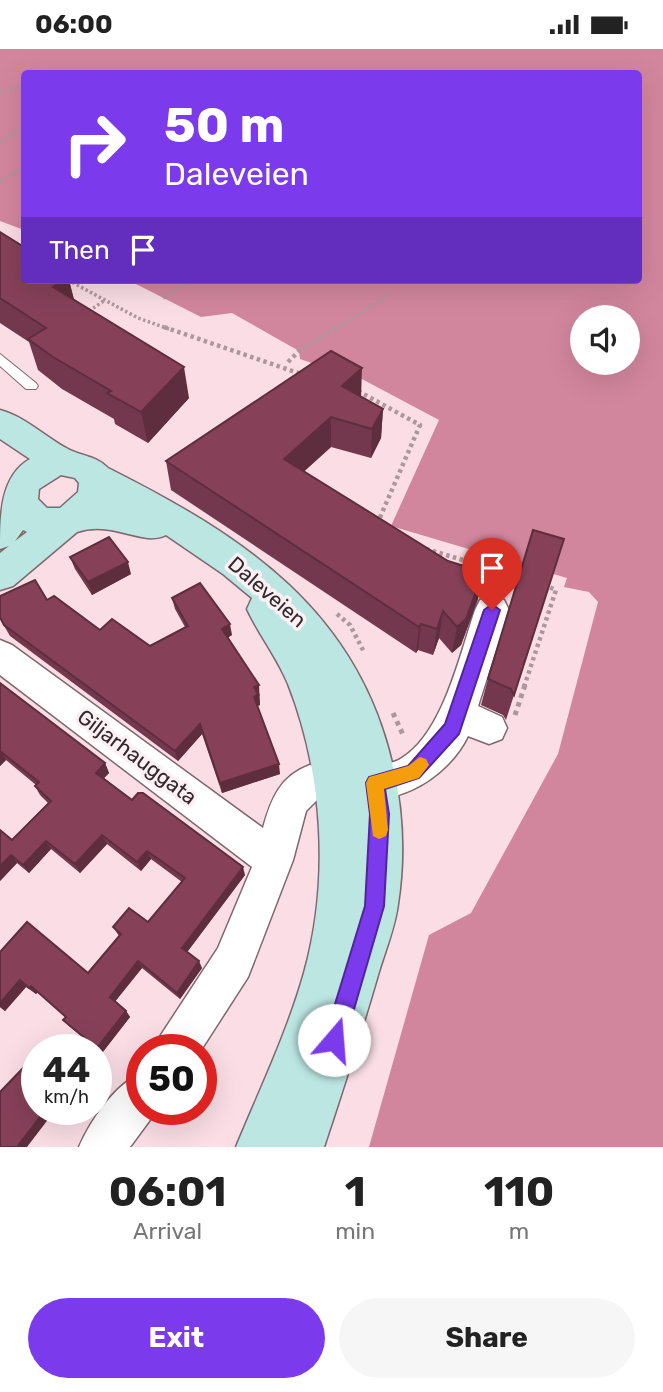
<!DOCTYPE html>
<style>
body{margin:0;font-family:Rubik,sans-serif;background:#f6f6f6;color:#222;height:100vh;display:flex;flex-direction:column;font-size:26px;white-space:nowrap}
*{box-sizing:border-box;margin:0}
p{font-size:23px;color:#767676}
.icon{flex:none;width:38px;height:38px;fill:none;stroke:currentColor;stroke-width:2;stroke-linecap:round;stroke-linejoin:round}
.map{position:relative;height:1098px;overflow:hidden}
.panel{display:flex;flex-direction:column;background:#fff;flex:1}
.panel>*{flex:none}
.hud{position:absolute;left:21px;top:21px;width:621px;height:214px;border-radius:7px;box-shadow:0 7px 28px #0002;background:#7c3aed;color:#fff;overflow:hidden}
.fabs{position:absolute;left:570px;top:256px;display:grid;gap:14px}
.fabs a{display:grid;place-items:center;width:70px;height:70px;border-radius:50%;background:#fff;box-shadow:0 7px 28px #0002;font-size:35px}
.speed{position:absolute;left:21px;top:985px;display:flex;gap:14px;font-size:35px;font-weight:700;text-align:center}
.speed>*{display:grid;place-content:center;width:91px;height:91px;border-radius:50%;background:#fff;box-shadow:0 7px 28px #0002;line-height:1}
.speed small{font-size:18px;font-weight:400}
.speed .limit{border:10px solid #d22;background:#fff;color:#111}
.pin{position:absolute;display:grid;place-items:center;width:60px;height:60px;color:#fff;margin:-72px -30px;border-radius:50% 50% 50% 0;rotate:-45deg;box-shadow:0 0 7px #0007}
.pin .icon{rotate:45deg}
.me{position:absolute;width:77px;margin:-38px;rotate:18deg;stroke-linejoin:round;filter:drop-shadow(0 0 5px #0008)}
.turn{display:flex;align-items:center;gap:24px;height:147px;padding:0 28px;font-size:32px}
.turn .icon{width:91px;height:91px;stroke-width:2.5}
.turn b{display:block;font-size:49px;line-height:60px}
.then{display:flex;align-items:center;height:66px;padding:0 28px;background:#0003;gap:14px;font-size:26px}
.eta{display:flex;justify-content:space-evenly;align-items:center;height:119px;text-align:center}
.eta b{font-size:42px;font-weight:700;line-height:49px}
.action{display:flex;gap:14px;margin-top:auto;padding:14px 28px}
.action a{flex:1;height:80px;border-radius:42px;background:#7c3aed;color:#fff;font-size:28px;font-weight:700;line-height:80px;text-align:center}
.action a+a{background:#f6f6f6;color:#222}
.status{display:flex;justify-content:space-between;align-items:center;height:49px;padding:0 35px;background:#fff;direction:ltr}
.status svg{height:19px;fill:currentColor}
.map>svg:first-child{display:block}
</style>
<div class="status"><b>06:00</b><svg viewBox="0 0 49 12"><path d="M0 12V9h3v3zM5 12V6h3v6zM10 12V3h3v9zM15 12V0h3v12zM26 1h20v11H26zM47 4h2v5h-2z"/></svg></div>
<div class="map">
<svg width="663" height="1098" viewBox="0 0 663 1098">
<rect width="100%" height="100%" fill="#fadde5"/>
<!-- water -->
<path fill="#d2869e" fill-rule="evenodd" d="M0 0H663V1098H369L429 886 471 864 558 705 598 553 589 543 564 538 567 529 391 477 439 371 328 312 323 318 300 310 299 302 232 264 201 268 128 231H639V24H24V181L0 172ZM583 268H628V313H583Z"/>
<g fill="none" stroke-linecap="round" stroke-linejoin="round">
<defs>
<path id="lane" d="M0 305 36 334 38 337 36 340H26L0 317Z"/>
<path id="street" d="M492 547 504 551 509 561 478 657 502 668 507 679 502 690 489 695 468 687C446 732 388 764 339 745L333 733 339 721C358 713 384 721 402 709 443 684 460 605 475 561L480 551Z
M0 591 12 596 263 779C271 750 280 727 310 716L323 721 329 733 323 745 306 762 293 811 248 928 201 1001H154L161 986 218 899 252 818 0 626Z
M142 1024V1060H158L130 1098H79C91 1071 115 1035 142 1024Z"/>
<path id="secondary" d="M0 361C26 368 45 388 68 400 83 408 95 406 108 419 243 487 358 561 393 718 403 762 405 810 398 855 395 879 385 902 378 926 361 984 343 1041 324 1098H236C260 1040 287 984 304 924 330 831 323 724 288 635 277 608 259 586 247 560L252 549 223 525 166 486C142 498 114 471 77 483L13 537 0 541V504L9 497 0 500C0 467 0 427 30 410L0 390ZM61 426 75 429 79 434 78 443 60 459H47L38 450 39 440ZM23 481 27 483 15 492Z"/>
</defs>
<!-- lane casing -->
<use href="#lane" stroke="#7f676e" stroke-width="2"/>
<!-- street casing -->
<use href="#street" stroke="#7f676e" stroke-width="3"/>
<!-- secondary casing -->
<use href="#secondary" stroke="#7f676e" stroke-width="3"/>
<!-- path-far2 -->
<path stroke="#ad979d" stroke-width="3.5" stroke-dasharray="2.5 2.5" stroke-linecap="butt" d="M0 43 24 38
M0 93 19 82
M0 132 24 118
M68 231 138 269 169 280
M163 249 191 231
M89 262 105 251
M335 280 389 246"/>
<!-- path-far1 -->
<path stroke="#ad979d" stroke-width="4.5" stroke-dasharray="3.5 3.5" stroke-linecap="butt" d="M164 278 304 326
M288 313 299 302 337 278
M358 342 420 376 378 473
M426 500 520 528
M337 565 350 576 364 603
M524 638 556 541 549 538"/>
<!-- path -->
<path stroke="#ad979d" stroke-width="5" stroke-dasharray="4.5 4.5" stroke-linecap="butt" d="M393 664 404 688
M515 666 525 636"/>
<!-- lane -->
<use href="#lane" fill="#fff" fill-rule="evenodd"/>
<!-- street -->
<use href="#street" fill="#fff" fill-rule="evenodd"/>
<!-- secondary -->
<use href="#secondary" fill="#bce6e2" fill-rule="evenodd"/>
</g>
<!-- wall -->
<path fill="#73384d" d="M0 183 69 231 74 250 189 349 148 394 115 375 114 370 62 340 38 321 29 293 0 274Z
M361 347 383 360 381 389 371 409 331 398 304 422 478 550 461 596 452 604 439 589 433 606 418 601 416 604 171 441 166 412Z
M564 490 506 671 503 666 481 656 488 630Z
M70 508 131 525 92 546 75 520Z
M0 547 47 551 100 581 150 597 185 578 175 560 172 549 232 586 228 588 260 646 259 647 260 656 257 657 280 725 222 744 202 685 178 712 10 587 0 570Z
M0 634 105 714 109 724 104 729 132 751 245 826 187 903 202 919 180 950 142 919 115 952 126 962 130 968 102 1004 69 977 63 971 66 968 38 943 36 945 26 938 5 962 0 958V903L88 924 119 887 113 878 148 873 182 833 151 810 141 822 107 795 80 824 51 800 29 824 17 814 0 832 12 791 48 754 40 746 35 737 36 736 6 711 0 717Z"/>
<!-- shaded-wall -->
<path fill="#5e2e3e" d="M64 231H69L76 261 53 238Z
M184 318 189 349 148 394 141 363Z
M362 319 361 350 342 337Z
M383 360 381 389 371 409 372 380Z
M331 368V398L286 439 284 410Z
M128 513 131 525 92 546 88 533Z
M483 523 478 550 461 596 452 604 457 578Z
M443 562 439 589 433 606 437 580Z
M230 575 232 586 224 591 222 580Z
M421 575 418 601 416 604 419 578Z
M259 636 260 656 255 658 254 638Z
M200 675 202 685 178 712 175 702Z
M0 701 6 711 0 717Z
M105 714 109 724 100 733 96 724Z
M279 715 280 725 222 744 220 734Z
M102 786 107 795 80 824 75 815Z
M46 792 51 800 29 824 23 816Z
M147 802 151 810 141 822 137 813Z
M11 806 17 814 0 832V817Z
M243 818 245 826 185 906 182 899Z
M138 912 142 919 114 954 110 948Z
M199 912 202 919 180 950 177 944Z
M20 931 26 938 5 962 0 958V954Z
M31 937 38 943 36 945 29 939Z
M126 962 130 968 102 1004 97 999Z
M46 1060H56L27 1098H17Z"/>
<!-- building -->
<path fill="#864159" stroke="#5e2e3e" stroke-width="2" d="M0 183 24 198V231H64L53 238 184 318 141 363 107 344 111 342 53 308 28 290 46 279 0 249Z
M331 302 362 319 342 337 383 360 372 380 331 368 284 410 448 512 483 523 466 570 457 578 443 562 437 580 421 575 419 578 166 412Z
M533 481 564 490 514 646 511 640 488 630Z
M109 488 128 513 88 533 70 508Z
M35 531 47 551 54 547 100 581 112 570 150 597 188 577 172 549 200 534 230 575 222 580 259 636 254 638 258 645 254 648 279 715 220 734 200 675 175 702 4 576 0 568V547Z
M0 634 105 714 96 724 132 751 138 744H143L243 818 182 899 199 912 177 944 138 912 110 948 126 962 97 999 63 971 66 968 31 937 29 939 20 931 0 954V903L27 873 88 924 121 885 113 878 129 859 148 873 185 829 147 802 137 813 102 786 75 815 46 792 23 816 11 806 0 817V781L12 791 51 752 35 737 39 733 0 702Z
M28 1014 37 1022V1060H46L17 1098H0V1043Z"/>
<!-- route -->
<path fill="#7c3aed" stroke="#51269a" stroke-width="2" d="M492 555 500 561 459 685 419 729 385 740 389 765 384 857 345 991 342 998 334 1001 327 998 324 991 365 857 370 765 366 734 369 728 408 717 445 675 484 561Z"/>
<!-- slow -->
<path fill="#f59e0b" d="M420 708 426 710 429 716 419 729 384 740 388 781 386 787 379 790 373 787 366 734 369 728 408 717Z"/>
<g text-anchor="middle" stroke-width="7" stroke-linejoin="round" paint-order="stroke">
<!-- street labels -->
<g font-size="21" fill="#33292c" stroke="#fbf0f3">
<text transform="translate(267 543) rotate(41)" y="7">Daleveien</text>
<text transform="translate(137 708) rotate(37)" y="7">Giljarhauggata</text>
</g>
</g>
</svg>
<div class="fabs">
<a><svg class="icon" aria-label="sound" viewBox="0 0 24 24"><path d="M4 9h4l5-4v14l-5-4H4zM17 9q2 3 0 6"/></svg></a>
</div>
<div class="speed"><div>44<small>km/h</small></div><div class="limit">50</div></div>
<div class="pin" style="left:492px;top:561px;background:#d93025"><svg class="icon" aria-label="arrive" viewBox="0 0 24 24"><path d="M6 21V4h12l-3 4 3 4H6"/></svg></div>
<svg class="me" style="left:334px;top:991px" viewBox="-20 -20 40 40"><circle r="19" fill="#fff"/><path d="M0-13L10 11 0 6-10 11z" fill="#7c3aed"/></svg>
<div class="hud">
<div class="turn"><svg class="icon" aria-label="right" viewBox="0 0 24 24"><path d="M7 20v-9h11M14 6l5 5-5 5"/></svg><div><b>50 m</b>Daleveien</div></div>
<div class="then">Then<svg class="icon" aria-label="arrive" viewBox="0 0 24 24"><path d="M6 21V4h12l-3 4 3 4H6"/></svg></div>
</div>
</div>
<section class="panel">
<div class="eta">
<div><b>06:01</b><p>Arrival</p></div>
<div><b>1</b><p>min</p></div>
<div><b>110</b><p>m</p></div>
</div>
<div class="action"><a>Exit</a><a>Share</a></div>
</section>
